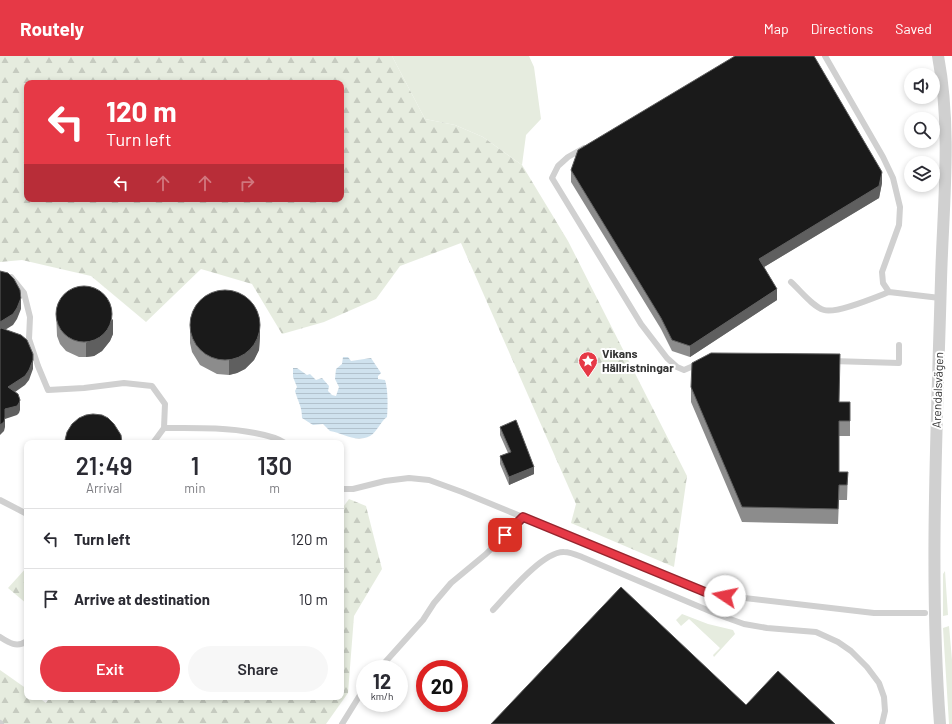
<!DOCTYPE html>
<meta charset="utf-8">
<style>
body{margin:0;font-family:Barlow,sans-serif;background:#f7f7f7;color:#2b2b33;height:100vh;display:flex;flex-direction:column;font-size:15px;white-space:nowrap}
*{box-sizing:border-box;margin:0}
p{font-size:13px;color:#7c7c81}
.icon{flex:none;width:22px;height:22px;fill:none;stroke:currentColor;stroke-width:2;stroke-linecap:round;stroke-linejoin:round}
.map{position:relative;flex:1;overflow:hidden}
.details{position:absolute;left:24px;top:384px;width:320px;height:260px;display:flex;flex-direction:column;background:#fff;border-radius:8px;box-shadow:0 2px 6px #0003}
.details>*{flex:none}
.top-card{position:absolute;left:24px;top:24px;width:320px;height:122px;border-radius:8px;box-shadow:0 2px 6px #0003;background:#e63946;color:#fff;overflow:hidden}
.fabs{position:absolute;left:904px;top:12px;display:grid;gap:8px}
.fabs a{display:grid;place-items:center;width:36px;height:36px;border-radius:50%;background:#fff;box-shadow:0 2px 6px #0003;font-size:20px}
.speed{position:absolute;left:356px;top:604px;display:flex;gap:8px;font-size:20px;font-weight:700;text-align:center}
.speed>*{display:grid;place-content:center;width:52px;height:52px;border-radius:50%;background:#fff;box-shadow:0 2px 6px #0003;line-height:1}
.speed small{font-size:10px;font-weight:400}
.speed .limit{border:6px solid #d22;background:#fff;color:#111}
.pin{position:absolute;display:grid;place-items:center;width:34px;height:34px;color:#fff;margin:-17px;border-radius:8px;box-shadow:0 2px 6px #0006}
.me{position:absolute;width:44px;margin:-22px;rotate:281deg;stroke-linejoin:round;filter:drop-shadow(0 0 3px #0008)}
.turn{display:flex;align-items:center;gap:14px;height:84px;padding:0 16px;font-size:18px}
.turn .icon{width:52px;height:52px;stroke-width:2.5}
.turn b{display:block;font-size:28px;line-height:34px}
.lanes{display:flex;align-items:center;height:38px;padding:0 16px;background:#0003;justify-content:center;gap:20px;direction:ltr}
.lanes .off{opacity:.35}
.eta{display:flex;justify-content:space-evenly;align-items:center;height:68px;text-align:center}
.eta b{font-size:24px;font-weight:600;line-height:28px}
.button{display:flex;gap:8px;margin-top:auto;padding:8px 16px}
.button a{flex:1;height:46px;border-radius:24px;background:#e63946;color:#fff;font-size:16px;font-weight:600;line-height:46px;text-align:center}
.button a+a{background:#f7f7f7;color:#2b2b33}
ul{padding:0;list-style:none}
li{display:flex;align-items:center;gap:12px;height:60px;padding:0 16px;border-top:1px solid #e1e1e2}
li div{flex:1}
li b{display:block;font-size:15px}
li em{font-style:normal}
header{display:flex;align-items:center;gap:24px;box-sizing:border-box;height:56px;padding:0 20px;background:#e63946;color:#fff}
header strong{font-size:19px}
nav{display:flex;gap:22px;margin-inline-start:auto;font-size:14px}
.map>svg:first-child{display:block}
</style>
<header>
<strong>Routely</strong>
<nav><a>Map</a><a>Directions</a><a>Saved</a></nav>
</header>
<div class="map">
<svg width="952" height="668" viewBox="0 0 952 668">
<defs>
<pattern id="forest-firs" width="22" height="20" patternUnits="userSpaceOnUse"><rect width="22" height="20" fill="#e6ecdf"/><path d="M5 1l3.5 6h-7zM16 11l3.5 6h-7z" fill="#c6cbc0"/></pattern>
<pattern id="water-rules" width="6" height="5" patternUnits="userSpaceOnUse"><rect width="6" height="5" fill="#cfe2ee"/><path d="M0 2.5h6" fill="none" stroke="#b2c2cd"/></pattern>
</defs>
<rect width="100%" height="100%" fill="#fff"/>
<!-- green -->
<path fill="#e6ecdf" d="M392 0H529L534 11 541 63 526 79 522 109 483 81 455 69 425 63Z
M945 515 948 559 943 560V518Z
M682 558 708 568 733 574 735 578 714 601 713 599 720 592 689 563 681 570 676 564Z
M949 570 952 604V668H949L943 572Z"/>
<!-- forest -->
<path fill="url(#forest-firs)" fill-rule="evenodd" d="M0 0H392L425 63 455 69 483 81 522 109 568 185 687 420 674 511 571 467 576 448 461 187 400 210 376 243 324 266 282 278 252 228 201 213 146 266 91 220 22 204 0 206ZM27 27H341V143H27Z
M349 443 366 450 382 513 354 560 348 637 326 668H0V614L27 633V641H38L46 647 50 641H341V454Z
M27 511V548L8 532Z"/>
<!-- water -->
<path fill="url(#water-rules)" d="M343 301H348L351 305 371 302 381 317 378 320V323L385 324C388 333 388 351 387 361 380 366 377 376 370 380 355 387 343 377 330 375L323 368 313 369 302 362C302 350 298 346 295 335L297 331 293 321V312H297L307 319 310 318 316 324 322 322 329 330 328 335 332 339 336 340 339 331 335 323 336 313 342 308Z"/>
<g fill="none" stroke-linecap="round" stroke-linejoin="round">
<!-- lane -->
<path stroke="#d0d0d0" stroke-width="6" d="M825 0 883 101 893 122 900 151 899 169 882 216 883 227 889 236 940 242
M584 92 568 101 558 110 552 122 641 268 667 302 677 311 684 314 698 308
M0 222 11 221 24 237 30 261 29 283 38 310 48 334 84 332 124 327 152 330 165 348 164 372 153 387
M791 226C801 235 812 250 824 254 836 258 876 241 889 236
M832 305 899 307V289
M164 372C195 372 225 371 255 377 266 379 276 381 285 387
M341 433H353L385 425 409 422 429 424 462 436 710 538 874 557H925
M0 444 27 458
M493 554C507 539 543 495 564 496 570 496 577 499 582 501L719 559 744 568 767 572 816 576 838 586 851 595 867 611 879 627 884 641 885 655 882 668
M0 581C9 587 17 592 27 585
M379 613 423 564 434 547 451 527 486 498 523 461
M0 667 1 668
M342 668 365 631"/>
<!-- street -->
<path stroke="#d0d0d0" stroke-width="12" d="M938 0C952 74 943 150 941 224 937 372 929 520 940 668"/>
</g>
<!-- wall -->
<path fill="#8c8c8c" d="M571 114 882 127 879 142 764 211 777 244 690 301 672 295 661 273 571 126Z
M56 255 113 278 110 285 102 295 94 300 86 301H79L66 295 60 288 57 280Z
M190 272 260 280 259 294 254 304 245 313 237 317 229 319 217 318 200 309 192 296 190 287Z
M691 331 839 346H850V380H839V416H848L847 444H839L838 468 742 466 691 346Z
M500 371 534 418 509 429 500 408V400L508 397 500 379Z"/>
<!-- shaded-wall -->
<path fill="#5f5f5f" d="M882 116V127L879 142 759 214V203Z
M777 233V244L690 301V290Z
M21 242V253L17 263 13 269 0 277V266Z
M113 263V278L110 285 102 295 94 300 86 301V287Z
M260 265V280L259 294 254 304 245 313 237 317 229 319V304Z
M33 304V313L29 324 25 329 8 341V331Z
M20 344V354L19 357 17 359 5 363V371L4 375 0 379V369L5 353Z
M534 411V418L509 429V421Z"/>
<!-- building -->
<path fill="#1a1a1a" stroke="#5f5f5f" d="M735 0H814L882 116 879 130 759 203 777 233 690 290 672 284 661 262 571 114 578 94Z
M0 215 8 217 14 223 20 234 21 242 17 252 13 258 0 266Z
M56 258a28 28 0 1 1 56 0a28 28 0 1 1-56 0Z
M190 269a35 35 0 1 1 70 0a35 35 0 1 1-70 0Z
M1 272 21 279 27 284 33 298V304L29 314 25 320 8 331 18 338 20 344 19 347 17 350 5 353V361L4 366 0 369V273Z
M711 297 840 298 839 346H850V365H839V416H848L847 429H839L838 453 742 451 691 331 692 307Z
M93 358 102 359 108 362 114 368 121 379 122 387H65V384L67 376 72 368 79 362 86 359Z
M516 364 534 411 509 421 500 400 511 396 500 371Z
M621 531 746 649 778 615 835 668H491Z"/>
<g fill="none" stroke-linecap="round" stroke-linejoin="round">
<defs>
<path id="route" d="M505 479 523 461 710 538 725 540"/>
</defs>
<!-- route casing -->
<use href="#route" stroke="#96252e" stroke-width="10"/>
<!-- route -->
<use href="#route" stroke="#e63946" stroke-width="7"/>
</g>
<!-- icons -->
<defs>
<symbol id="sight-pin" viewBox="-11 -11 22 30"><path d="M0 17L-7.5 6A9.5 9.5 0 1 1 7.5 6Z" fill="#e63946" stroke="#fff"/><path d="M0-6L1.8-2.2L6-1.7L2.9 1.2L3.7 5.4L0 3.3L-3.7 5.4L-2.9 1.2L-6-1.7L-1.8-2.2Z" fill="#fff"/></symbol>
</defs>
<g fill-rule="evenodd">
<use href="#sight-pin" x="577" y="294" width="22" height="30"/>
</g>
<g text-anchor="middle" stroke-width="4" stroke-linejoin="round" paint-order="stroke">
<!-- poi labels -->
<g font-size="12" font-weight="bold" fill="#333" stroke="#fff" text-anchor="start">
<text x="602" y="302">Vikans<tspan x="602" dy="14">Hällristningar</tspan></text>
</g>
<!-- street labels -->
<g font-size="12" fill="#333" stroke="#fff">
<text transform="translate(938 334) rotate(-88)" y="4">Arendalsvägen</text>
</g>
</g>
</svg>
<div class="fabs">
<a><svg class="icon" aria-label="sound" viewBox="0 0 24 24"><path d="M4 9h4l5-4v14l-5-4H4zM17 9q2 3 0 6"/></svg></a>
<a><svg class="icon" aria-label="search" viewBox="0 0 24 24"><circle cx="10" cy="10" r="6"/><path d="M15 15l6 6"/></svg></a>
<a><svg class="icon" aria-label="layers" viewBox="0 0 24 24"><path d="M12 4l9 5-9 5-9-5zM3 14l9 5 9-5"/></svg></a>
</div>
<div class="speed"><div>12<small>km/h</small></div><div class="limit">20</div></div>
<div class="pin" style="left:505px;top:479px;background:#d93025"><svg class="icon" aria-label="arrive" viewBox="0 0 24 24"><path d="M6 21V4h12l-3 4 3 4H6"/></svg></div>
<svg class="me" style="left:725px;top:540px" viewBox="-20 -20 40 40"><circle r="19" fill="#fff"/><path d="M0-13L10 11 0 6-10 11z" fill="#e63946"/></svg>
<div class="top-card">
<div class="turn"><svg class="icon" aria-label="left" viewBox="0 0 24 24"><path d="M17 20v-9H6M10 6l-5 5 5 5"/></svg><div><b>120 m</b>Turn left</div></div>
<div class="lanes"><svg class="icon" aria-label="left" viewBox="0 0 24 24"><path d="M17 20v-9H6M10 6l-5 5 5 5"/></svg><svg class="icon off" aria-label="ahead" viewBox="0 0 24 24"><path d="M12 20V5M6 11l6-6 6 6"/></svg><svg class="icon off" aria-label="ahead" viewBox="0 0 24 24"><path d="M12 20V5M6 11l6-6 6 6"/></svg><svg class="icon off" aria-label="right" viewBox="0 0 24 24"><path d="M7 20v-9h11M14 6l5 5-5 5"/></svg></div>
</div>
<section class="details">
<div class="eta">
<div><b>21:49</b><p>Arrival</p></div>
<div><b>1</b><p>min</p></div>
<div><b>130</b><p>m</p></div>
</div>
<ul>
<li><svg class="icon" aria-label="left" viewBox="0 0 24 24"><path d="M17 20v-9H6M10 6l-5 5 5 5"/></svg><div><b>Turn left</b></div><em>120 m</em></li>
<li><svg class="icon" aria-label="arrive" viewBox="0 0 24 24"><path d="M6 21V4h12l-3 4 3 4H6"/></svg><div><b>Arrive at destination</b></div><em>10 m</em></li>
</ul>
<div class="button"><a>Exit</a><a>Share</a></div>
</section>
</div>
